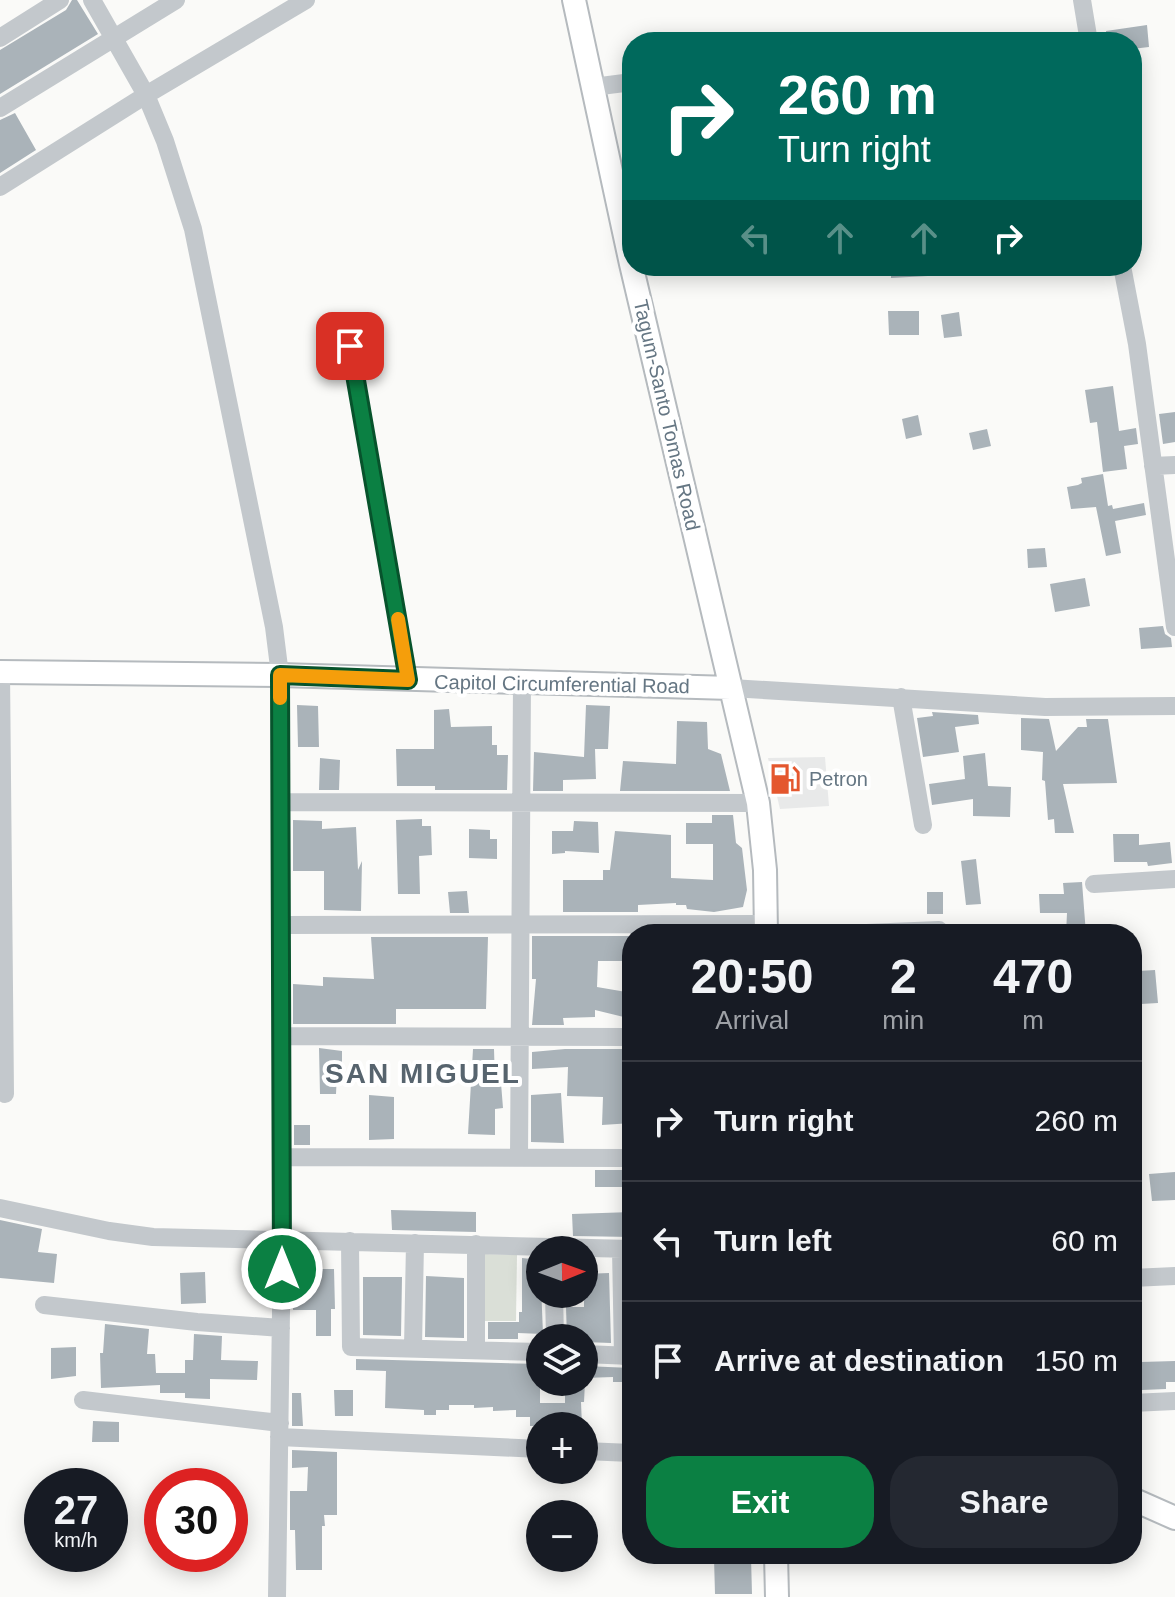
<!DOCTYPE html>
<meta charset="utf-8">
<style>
body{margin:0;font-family:Helvetica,sans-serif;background:#242831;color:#f1f3f6;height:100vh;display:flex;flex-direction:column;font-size:30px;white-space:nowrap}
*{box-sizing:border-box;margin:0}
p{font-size:26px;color:#9ea1a6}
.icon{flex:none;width:44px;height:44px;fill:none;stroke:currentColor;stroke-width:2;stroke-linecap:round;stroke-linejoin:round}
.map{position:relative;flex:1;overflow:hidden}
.sheet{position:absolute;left:622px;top:924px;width:520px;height:640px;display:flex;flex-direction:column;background:#171b24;border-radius:32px;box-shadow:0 4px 20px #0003}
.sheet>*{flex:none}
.banner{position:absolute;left:622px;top:32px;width:520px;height:244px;border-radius:32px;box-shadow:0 4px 20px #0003;background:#00695c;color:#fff;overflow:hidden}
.needle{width:52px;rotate:89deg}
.fabs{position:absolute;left:526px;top:1236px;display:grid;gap:16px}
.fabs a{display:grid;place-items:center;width:72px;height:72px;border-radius:50%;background:#171b24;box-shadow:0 4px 20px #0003;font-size:40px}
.speed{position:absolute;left:24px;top:1468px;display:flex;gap:16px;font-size:40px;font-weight:700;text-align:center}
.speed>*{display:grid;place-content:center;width:104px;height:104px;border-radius:50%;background:#171b24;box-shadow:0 4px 20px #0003;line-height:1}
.speed small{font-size:20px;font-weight:400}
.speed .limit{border:12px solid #d22;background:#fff;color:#111}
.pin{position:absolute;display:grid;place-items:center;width:68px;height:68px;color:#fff;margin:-34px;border-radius:16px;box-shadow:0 4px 12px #0006}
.me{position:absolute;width:88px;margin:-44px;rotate:0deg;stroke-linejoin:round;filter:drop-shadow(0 0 6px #0008)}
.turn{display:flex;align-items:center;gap:28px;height:168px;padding:0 24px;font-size:36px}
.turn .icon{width:104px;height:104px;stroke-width:2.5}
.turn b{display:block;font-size:56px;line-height:68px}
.lanes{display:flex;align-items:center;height:76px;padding:0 24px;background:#0003;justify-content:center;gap:40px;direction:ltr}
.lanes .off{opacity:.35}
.eta{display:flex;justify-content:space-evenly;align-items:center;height:136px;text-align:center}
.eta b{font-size:48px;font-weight:600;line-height:56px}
.cta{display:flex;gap:16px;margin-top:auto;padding:16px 24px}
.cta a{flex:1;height:92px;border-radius:32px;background:#0b8043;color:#fff;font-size:32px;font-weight:600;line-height:92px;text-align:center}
.cta a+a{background:#242831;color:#f1f3f6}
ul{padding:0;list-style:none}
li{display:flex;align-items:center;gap:24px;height:120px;padding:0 24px;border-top:2px solid #363941}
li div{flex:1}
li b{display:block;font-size:30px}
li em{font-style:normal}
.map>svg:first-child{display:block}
</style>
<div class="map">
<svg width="1175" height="1597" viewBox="0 0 1175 1597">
<rect width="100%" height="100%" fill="#fafaf8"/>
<!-- built -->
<path fill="#e8e9e9" d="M825 757 829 806 780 809 768 758Z"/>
<!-- green -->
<path fill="#dadfd7" d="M482 1254 517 1255 516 1321H481Z"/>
<!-- building -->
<path fill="#aab3b9" d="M72 0H77L98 34 0 94V50L66 10Z
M1147 25 1149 47 1132 49V42H1107L1106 31Z
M15 113 36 150 0 173V120Z
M891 266H928V276L891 278Z
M888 311H919V335H889Z
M959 312 962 336 944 338 941 315Z
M1113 386 1119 431 1136 428 1138 444 1124 446 1127 469 1103 472 1097 422 1090 423 1085 390Z
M1175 412V442L1163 444 1159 414Z
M918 415 922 435 906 439 902 419Z
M987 429 991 446 973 450 969 433Z
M1103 474 1108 506 1112 505 1113 509 1144 503 1146 515 1115 521 1121 553 1106 556 1096 507 1071 509 1067 487 1078 485 1082 483 1081 478Z
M1045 548 1047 567 1028 568 1027 549Z
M1085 578 1090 606 1055 612 1050 584Z
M1163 626 1165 634 1171 638 1172 647 1141 649 1139 628Z
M297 705 318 706 319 747H298Z
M586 705 610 706 608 749H595L596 779 563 780V791H533L534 752 584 757Z
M449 709 451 727 492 726V745H497V755H508L507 790H435V786H397L396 749H434V710Z
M932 712 978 715 979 724 955 727 959 752 923 757 917 718 933 716Z
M1021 718 1049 719 1056 751 1078 727H1087L1086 719H1108L1117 783 1063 784 1074 833H1055L1054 819 1048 820 1045 781 1042 780 1043 752 1021 750Z
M677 721 707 722 708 749 721 754 730 791H620L623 761 676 764Z
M985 753 988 786 1011 787 1010 817 973 816V799L932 805 929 784 965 779 963 756Z
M320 758 340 760 339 790H319Z
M712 815H733L736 843 742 848 747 890 743 907 714 912 687 909 686 905H676V903L638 905V912H563V880H603V870H610L615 831 671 835V878L713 880V844H686V823H712Z
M422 819V826H431L432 855 419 856 420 894H398L396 820Z
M293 820 322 821V829L356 827 358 870 362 861 361 911 324 910V871H293Z
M574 821 598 822 599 853 565 851V853L552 854V831H573Z
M469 829 490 830V839H497V859L469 858Z
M1113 834H1139V845L1170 842 1172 863 1148 866 1147 862H1114Z
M976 859 981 904 966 905 961 861Z
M1082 882 1086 934H1066L1067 913H1040L1039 894H1064L1063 883Z
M467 891 469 913H450L448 892Z
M927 892H943V914H927Z
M532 936H632V961H598L597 987 632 993V1019L595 1010V1017L563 1018 564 1025H532L536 979H532Z
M371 937H488L486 1009H396V1024H293V984L323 986V977L374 979Z
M1155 970 1158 1003 1141 1004 1138 971Z
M319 1048 342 1051V1072H337L336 1094H320Z
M473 1049H494L495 1082 501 1083 503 1108 495 1109V1135L468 1134Z
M565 1049H632V1123L602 1125 603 1097 567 1096 568 1067 532 1069V1052Z
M561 1093 564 1143 531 1142V1095Z
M369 1095 394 1097V1139L369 1140Z
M294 1125H310V1145H294Z
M595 1170H632V1187H595Z
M1175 1172V1200L1152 1201 1149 1174Z
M391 1210 476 1212V1232L392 1230Z
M632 1212V1237L573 1236 572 1214Z
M0 1220 42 1229 38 1252 57 1254 54 1283 0 1278Z
M522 1258 540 1260 543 1334 518 1333V1339H488V1322H519V1312H522Z
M315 1269H334L335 1309H331V1336H316V1310H293V1292H315Z
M205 1272 206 1303 181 1304 180 1273Z
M609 1273 611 1343 584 1342V1338H567L566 1307H584V1274Z
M426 1276 464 1278V1338L425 1337Z
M363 1277H402L401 1336 363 1335Z
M105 1324 149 1329 147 1354H155L156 1373H185V1360H193L194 1334 222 1336 221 1360 258 1361 257 1380 210 1379V1399L185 1398V1393H160V1385L101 1388 100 1353H103Z
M76 1347V1376L51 1379V1348Z
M356 1359 540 1364V1403H565V1382H585L584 1402H581L582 1426H530V1417H516V1410L493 1411V1407L474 1408V1405H449V1410H436V1415H424V1410L385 1408 386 1371 356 1370Z
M1175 1361V1382H1166V1389L1142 1390 1141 1362Z
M584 1366 632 1368V1382H613V1377L584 1378Z
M334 1390H353V1416H335Z
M292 1393H301L303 1426H292Z
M93 1421 119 1422V1442H92Z
M292 1450 337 1452V1515H324L325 1526H322V1570H296L295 1530H290V1491H307L308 1467 292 1468Z
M751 1557 752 1594H715L714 1558Z"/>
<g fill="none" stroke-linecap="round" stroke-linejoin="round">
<defs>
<path id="major" d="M574 0 631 264 758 803 765 870 766 934
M0 672 280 675 731 688
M1132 1499 1175 1518
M776 1554 777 1597"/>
</defs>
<!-- major casing -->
<use href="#major" stroke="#b5babe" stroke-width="26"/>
<!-- minor -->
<path stroke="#c3c8cc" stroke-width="18" d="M92 0 146 95 165 141 193 229 274 627 280 675 282 1240 277 1597
M1082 0 1089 42
M0 38 60 0
M593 87 632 82
M0 108 176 0
M0 187 146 95 306 0
M1122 266 1137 344 1175 627
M350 346 408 680
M1153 466 1175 465
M1 672 5 1094
M731 688 1045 707 1175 706
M901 697 923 825
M281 802 758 803
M1094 884 1175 879
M281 925 766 924
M842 934 939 930
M281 1036 632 1037
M282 1157 632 1158
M519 1158 522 683
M0 1208 109 1231 153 1237 632 1249
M350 1241 351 1347 540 1352
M476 1244V1350
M621 1249 623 1356
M1132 1278 1175 1276
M554 1294 555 1338
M44 1305 197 1322 281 1328
M413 1348 415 1243
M584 1354 632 1356
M83 1400 280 1423
M1132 1403 1175 1401
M279 1437 540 1449
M584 1451 632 1453"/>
<!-- major -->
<use href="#major" stroke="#fff" stroke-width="22"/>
</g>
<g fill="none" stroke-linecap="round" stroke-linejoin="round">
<defs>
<path id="route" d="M282 1269 280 675 408 680 350 346"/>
</defs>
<!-- route casing -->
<use href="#route" stroke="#07532c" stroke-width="20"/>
<!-- route -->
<use href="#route" stroke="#0b8043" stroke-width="14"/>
<!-- slow -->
<path stroke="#f59e0b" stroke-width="14" d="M280 698V675L408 680 398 619"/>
</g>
<!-- icons -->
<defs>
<symbol id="fuel-bare" viewBox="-9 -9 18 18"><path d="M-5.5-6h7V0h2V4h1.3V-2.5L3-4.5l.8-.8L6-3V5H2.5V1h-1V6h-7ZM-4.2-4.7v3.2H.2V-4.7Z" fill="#e4572e" stroke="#fff" stroke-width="2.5" paint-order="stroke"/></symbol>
</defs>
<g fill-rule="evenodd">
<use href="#fuel-bare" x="763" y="757" width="44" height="44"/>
</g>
<g text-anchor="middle" stroke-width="8" stroke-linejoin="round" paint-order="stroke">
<!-- street labels -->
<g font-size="20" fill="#657683" stroke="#fff">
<text transform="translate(667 415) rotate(77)" y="7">Tagum-Santo Tomas Road</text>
<text transform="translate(562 684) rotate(1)" y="7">Capitol Circumferential Road</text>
</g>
<!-- poi labels -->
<g font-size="20" fill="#657683" stroke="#fff" text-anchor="start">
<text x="809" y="786">Petron</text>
</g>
<!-- district labels -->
<g font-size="28" font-weight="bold" letter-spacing="2" fill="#57646e" stroke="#fff">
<text x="423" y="1083">SAN MIGUEL</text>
</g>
</g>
</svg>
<div class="fabs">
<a><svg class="needle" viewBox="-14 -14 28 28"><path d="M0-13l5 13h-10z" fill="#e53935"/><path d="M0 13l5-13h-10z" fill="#9ea1a6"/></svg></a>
<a><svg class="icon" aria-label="layers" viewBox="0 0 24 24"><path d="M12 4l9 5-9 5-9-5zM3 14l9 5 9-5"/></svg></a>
<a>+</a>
<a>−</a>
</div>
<div class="speed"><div>27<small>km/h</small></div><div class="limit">30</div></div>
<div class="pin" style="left:350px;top:346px;background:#d93025"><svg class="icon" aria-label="arrive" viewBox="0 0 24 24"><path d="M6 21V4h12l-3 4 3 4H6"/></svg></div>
<svg class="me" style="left:282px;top:1269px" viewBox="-20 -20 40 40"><circle r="17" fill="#0b8043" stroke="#fff" stroke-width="3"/><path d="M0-11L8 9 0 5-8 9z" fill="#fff"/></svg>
<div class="banner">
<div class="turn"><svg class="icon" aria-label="right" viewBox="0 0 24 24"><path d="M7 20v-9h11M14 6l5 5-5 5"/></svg><div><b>260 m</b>Turn right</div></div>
<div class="lanes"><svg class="icon off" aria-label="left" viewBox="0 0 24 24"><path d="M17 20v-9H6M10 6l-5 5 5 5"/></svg><svg class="icon off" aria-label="ahead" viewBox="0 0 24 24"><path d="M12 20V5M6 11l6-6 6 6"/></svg><svg class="icon off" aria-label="ahead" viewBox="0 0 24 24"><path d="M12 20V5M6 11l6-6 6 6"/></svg><svg class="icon" aria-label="right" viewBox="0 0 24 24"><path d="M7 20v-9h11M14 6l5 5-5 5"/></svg></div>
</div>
<section class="sheet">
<div class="eta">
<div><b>20:50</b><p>Arrival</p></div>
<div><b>2</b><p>min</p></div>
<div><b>470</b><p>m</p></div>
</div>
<ul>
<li><svg class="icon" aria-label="right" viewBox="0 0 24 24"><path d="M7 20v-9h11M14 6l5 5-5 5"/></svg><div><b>Turn right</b></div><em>260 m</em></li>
<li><svg class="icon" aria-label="left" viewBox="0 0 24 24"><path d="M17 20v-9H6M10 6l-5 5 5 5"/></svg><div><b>Turn left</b></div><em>60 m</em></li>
<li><svg class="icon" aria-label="arrive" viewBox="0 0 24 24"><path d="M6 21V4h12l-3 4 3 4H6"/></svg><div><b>Arrive at destination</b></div><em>150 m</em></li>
</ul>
<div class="cta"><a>Exit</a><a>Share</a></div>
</section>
</div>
